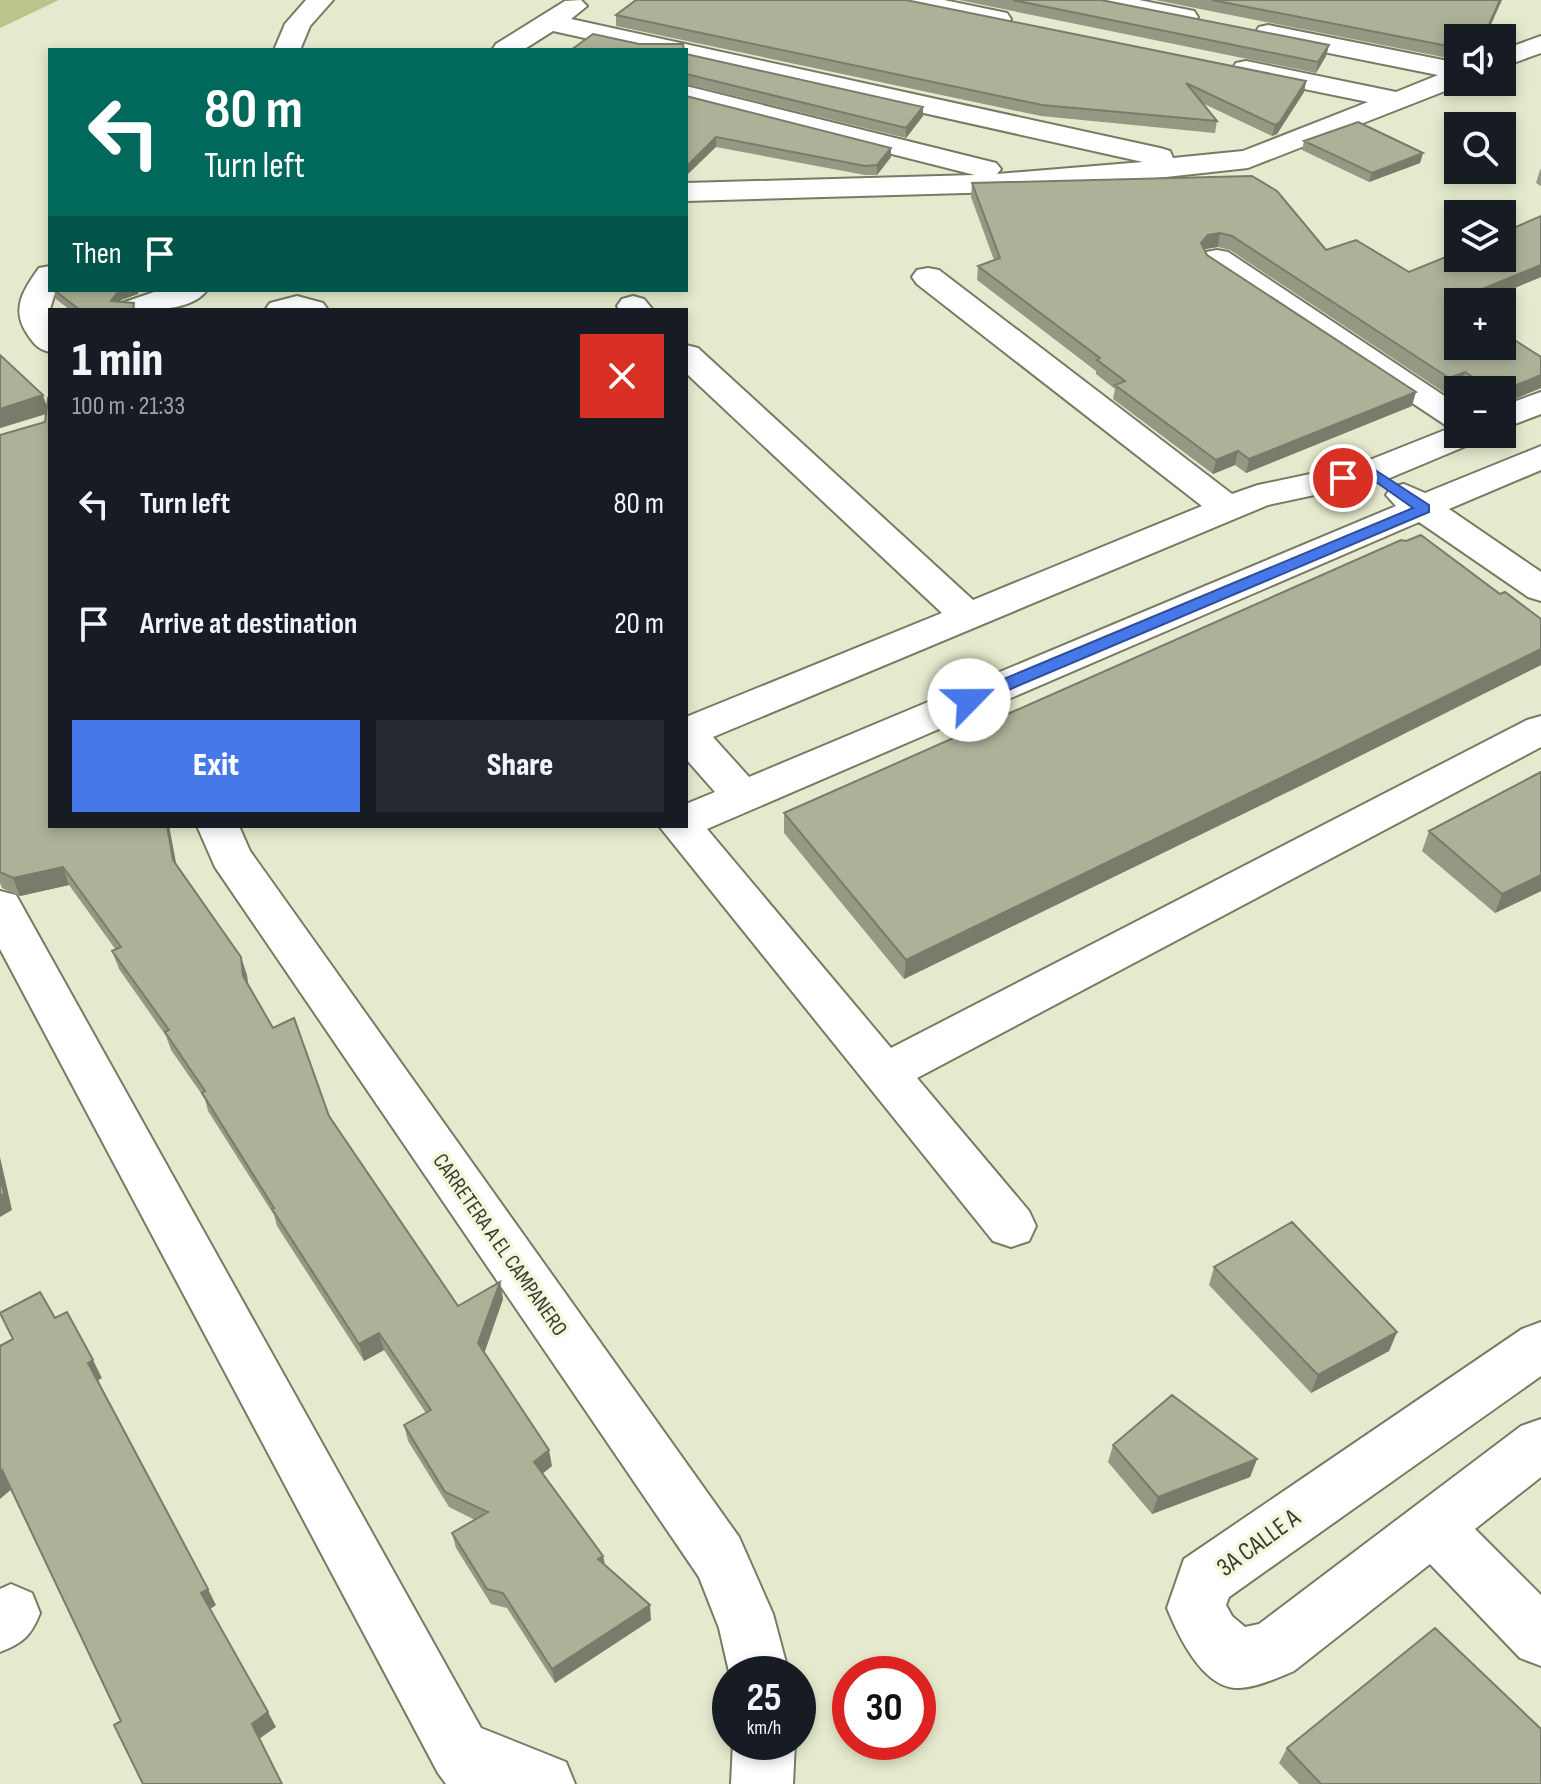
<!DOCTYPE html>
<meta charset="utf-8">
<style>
body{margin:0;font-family:"Sofia Sans Condensed",sans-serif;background:#242831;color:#f1f3f6;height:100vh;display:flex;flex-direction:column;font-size:30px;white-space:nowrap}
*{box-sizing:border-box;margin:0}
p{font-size:26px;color:#9ea1a6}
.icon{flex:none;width:44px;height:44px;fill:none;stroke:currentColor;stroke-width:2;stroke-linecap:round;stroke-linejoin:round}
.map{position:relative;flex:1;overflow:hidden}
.panel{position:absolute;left:48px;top:308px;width:640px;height:520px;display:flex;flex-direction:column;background:#171b24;border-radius:0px;box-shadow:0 4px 12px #0003}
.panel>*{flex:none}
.top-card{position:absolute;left:48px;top:48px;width:640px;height:244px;border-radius:0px;box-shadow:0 4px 12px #0003;background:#00695c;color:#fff;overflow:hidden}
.buttons{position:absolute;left:1444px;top:24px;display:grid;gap:16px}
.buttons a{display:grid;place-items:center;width:72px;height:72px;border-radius:0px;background:#171b24;box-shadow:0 4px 12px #0003;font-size:40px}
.speed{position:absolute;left:712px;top:1656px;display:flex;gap:16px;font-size:40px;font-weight:700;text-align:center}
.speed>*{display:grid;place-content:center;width:104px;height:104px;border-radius:50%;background:#171b24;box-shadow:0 4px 12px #0003;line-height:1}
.speed small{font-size:20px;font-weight:400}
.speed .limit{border:12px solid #d22;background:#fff;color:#111}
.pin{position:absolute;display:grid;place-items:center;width:68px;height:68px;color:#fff;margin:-34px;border:4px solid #fff;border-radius:50%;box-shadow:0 2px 8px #0007}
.me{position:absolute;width:88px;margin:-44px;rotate:67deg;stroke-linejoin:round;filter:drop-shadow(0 0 6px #0008)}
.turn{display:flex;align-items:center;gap:28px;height:168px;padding:0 24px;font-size:36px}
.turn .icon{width:104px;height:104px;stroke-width:2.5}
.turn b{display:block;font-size:56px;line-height:68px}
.then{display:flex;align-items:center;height:76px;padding:0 24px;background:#0003;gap:16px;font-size:30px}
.round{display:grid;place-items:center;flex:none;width:84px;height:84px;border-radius:0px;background:#242831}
.overview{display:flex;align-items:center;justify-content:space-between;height:136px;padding:0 24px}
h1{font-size:48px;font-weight:800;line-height:60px}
.action{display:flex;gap:16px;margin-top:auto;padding:16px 24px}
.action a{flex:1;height:92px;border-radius:0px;background:#4778ea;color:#fff;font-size:32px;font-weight:800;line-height:92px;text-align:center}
.action a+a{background:#242831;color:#f1f3f6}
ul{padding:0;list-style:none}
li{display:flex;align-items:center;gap:24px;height:120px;padding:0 24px}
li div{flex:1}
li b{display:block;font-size:30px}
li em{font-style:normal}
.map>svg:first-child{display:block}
</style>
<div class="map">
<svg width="1541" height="1784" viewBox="0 0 1541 1784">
<rect width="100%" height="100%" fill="#e5eace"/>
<!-- green -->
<path fill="#bcc48c" d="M0 0H59L0 28Z"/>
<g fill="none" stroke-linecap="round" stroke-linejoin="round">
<defs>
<path id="street" d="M306 0H333L310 26 300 50H274L285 24Z
M581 0 587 6 571 19 1160 148 1170 151 1173 158 1243 151 1368 102 1236 75 1232 69 1236 63 1246 61 1396 92 1438 75 1259 39 1255 33 1259 27 1268 25 1458 63V82H1468L1248 168 1038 191 686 201V183L975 175 686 102V86L996 163 1001 169 997 174 1143 162 686 60V50H639L553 31 523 50H492L496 44 565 1Z
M893 0H944L1007 13 1011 19 1007 25 998 27 897 5Z
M1088 0H1139L1194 11 1198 17 1194 23 1185 25 1092 5Z
M1541 36V53L1502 67V50Z
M1217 250 1228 252 1458 405V434H1483L1478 441 1385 480 1268 505 713 737 749 777 1396 506 1386 495 1391 487 1404 484 1425 493 1541 446V470L1449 509 1541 572V601L1528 597 1419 522 707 829 891 1048 1527 720 1541 716V747L917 1078 1029 1211 1036 1226 1029 1241 1011 1247 993 1241 659 826H686V804L715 792 686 759V717L942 613 686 373V345L698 348 973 600 1202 506 917 284 912 277 917 270 928 268 939 270 1232 494 1258 485 1362 463 1450 428 1206 266 1201 259 1206 252Z
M50 266V290H56L50 309V352C37 349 33 343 26 332 11 308 24 289 39 268Z
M160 290H207C191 313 142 310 117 310L122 303Z
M297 296 323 303 328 310H265L270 303Z
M633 296 644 299 653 310H620L617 306 622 299Z
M1541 392V414L1502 429V406Z
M197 826H239L250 851 739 1537 773 1614 789 1674H730V1676L719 1628 699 1577 215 867Z
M0 891 16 895 481 1728 566 1762 575 1784H446L438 1773 0 949Z
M1541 1322V1376L1229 1597 1226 1605 1232 1616 1245 1627 1259 1624 1521 1426 1541 1419V1477L1475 1529 1541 1595V1666L1520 1658 1430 1564 1294 1671C1277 1678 1258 1687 1240 1688 1203 1690 1178 1635 1167 1608L1184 1559 1522 1329Z
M11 1584 32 1593 40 1613C31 1636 23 1643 0 1652V1589Z
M733 1742H795L793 1784H731Z"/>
</defs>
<!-- street casing -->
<use href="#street" stroke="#787b63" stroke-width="4"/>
<!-- street -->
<use href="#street" fill="#fff" fill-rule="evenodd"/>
</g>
<!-- wall -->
<path fill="#959882" d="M959 0H1101L1329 45 1326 56 1316 73Z
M1155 0H1502L1458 38V60Z
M616 15 1306 81 1304 92 1277 134 1272 136 1202 103 1217 121 1215 133 1041 116 616 26Z
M686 54 923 116 906 138 686 84Z
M686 96 891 148V157L877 175H865L716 147Z
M1304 141 1423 153 1420 163 1369 182 1302 150Z
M1541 169V186L1536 183 1540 170Z
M972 183 1326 250 1409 272 1541 216V277L1481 302H1458V346L1541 357V388L1502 404V390H1467L1461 386 1445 393 1230 250 1218 247 1205 249 1204 250 1207 255 1412 406 1246 473 1235 465 1213 474 1113 399 1115 389 1096 374V371L977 280 978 266 994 260 971 197Z
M54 290H139L138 294 121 300 120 302 134 303 135 310H70L56 299Z
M0 355 47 407 50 826H169L176 865 247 975 248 984 273 1028 329 1116 458 1306 500 1282 503 1299 484 1352 552 1466 543 1473 603 1556 605 1565 651 1620 555 1683 507 1608 491 1604 456 1548 452 1533 475 1520 449 1507 408 1441 404 1425 426 1413 384 1350 364 1361 277 1226 274 1215 208 1111 205 1099 171 1050 166 1036 119 969 112 951 116 950 69 885 20 896 2 888 0 883V435L45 422 46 414 0 428Z
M1500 594 1541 619V665L1300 786 904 979 784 833V813Z
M1429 831 1541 891 1495 913 1422 851Z
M1214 1267 1397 1332 1389 1351 1311 1393 1209 1285Z
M1113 1445 1257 1459 1250 1477 1152 1514 1108 1462Z
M1287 1748 1541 1784H1299L1279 1763Z"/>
<!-- shaded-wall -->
<path fill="#797c6a" d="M1500 0H1502L1485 38H1483Z
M1329 45 1326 56 1316 73 1318 62Z
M1306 81 1304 92 1277 134 1272 136 1275 125Z
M923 107V116L906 138V128Z
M716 137V147L686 176V167Z
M891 148V157L877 175V165Z
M1423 153 1420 163 1369 182 1372 173Z
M1220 233 1218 247 1205 249 1199 257 1201 243 1208 235Z
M1541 265V277L1481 302H1458V312L1453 301Z
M118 290H139L138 294 121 300 114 310 111 301Z
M1465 372 1461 386 1445 393 1449 378Z
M1541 375V388L1502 404V391Z
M1416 392 1412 406 1246 473 1249 459Z
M43 395 49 413 0 428V409Z
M1238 451 1235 465 1213 474 1216 460Z
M1541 649V665L1300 786 904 979 906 960Z
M167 826H169L179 878 173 860Z
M63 867 69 885 20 896 13 878Z
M1541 875V891L1495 913 1502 894Z
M241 957 247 975 249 995 243 976Z
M0 1157 12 1210 0 1217Z
M500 1282 503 1299 482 1360 478 1343Z
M1397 1332 1389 1351 1311 1393 1318 1375Z
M379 1333 384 1350 364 1361 359 1344Z
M93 1360 102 1378 97 1381 88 1363Z
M549 1450 552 1466 537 1478 534 1462Z
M1257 1459 1250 1477 1152 1514 1158 1497Z
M2 1470 13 1488 0 1499V1473Z
M603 1556 606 1571 598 1559Z
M208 1589 216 1605 209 1610 201 1593Z
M650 1605 651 1620 555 1683 552 1669Z
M268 1712 276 1727 259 1739 252 1724Z"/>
<!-- building -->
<path fill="#adb197" stroke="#797c6a" stroke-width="2" d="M636 0H906L1306 81 1279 123 1275 125 1186 83 1217 121 1042 105 616 15Z
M1013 0H1101L1329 45 1318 62Z
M1212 0H1500L1483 38H1458V48Z
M593 34 639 44H683L684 50H571Z
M686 54 923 107 906 128 686 74Z
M686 96 891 148 877 165 865 166 716 137 686 167Z
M1358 122 1423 153 1372 173 1304 141Z
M1252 176 1277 191 1326 250 1356 240 1409 272 1458 252V258H1502V233L1541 216V265L1453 301 1458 304V346H1502V332L1541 357V375L1502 391V390H1493L1465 372 1449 378 1232 236 1220 233 1208 235 1201 243 1207 255 1416 392 1249 459 1238 451 1216 460 1115 385 1125 381 1097 360 1100 358 978 266 1000 258 972 183Z
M54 290H120L111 301 134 303 133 310H80Z
M0 355 43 395 0 409Z
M48 399 50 402V826H167L173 860 241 957 243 976 273 1028 294 1018 329 1116 458 1306 500 1282 478 1343 549 1450 534 1462 603 1556 598 1559 650 1605 552 1669 503 1593 487 1589 452 1533 488 1512 445 1492 404 1425 431 1410 379 1333 359 1344 272 1209 274 1208 202 1093 205 1091 165 1032 169 1030 112 951 121 947 63 867 13 878 0 872V435L45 422Z
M1421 535 1500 594 1505 592 1541 619V649L1305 766 906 960 784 813 1401 540 1406 541Z
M1541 772V875L1502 894 1429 831Z
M0 1176 4 1193 0 1196Z
M1292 1222 1397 1332 1318 1375 1214 1267Z
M40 1292 55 1318 67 1312 93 1360 88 1363 208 1589 201 1593 268 1712 252 1724 282 1784H143L114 1725 121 1721 2 1470 0 1473V1346L13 1339 0 1313Z
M1172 1395 1257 1459 1158 1497 1113 1445Z
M1435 1628 1541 1729V1784H1321L1287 1748Z"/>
<!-- route -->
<path fill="#4778ea" stroke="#2e4e98" stroke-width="2" d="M1372 468 1429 505V512L975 704H963L961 700 963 696 1413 508 1369 477 1343 482 1336 478Z"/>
<g text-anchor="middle" stroke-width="7" stroke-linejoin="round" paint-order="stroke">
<!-- street labels -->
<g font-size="22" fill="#3c3d33" stroke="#f3f7db">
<text transform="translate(501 1244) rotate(55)" y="8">CARRETERA A EL CAMPANERO</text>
</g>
<!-- near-street labels -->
<g font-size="26" fill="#3c3d33" stroke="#f3f7db">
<text transform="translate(1258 1542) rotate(-36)" y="9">3A CALLE A</text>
</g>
</g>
</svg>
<div class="buttons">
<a><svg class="icon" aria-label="sound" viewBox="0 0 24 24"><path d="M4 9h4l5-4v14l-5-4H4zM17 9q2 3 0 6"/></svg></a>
<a><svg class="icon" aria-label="search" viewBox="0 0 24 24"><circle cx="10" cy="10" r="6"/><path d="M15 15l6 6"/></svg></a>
<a><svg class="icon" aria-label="layers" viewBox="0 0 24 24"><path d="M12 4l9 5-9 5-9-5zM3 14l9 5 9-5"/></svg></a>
<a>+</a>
<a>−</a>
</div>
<div class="speed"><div>25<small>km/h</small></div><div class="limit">30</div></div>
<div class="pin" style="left:1343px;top:478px;background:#d93025"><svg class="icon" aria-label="arrive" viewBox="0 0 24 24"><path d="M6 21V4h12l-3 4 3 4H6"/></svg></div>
<svg class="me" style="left:969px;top:700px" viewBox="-20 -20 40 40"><circle r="19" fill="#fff"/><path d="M0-13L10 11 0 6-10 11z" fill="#4778ea"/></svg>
<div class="top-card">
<div class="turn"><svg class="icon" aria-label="left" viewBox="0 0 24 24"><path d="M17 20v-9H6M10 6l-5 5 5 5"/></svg><div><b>80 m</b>Turn left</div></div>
<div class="then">Then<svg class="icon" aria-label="arrive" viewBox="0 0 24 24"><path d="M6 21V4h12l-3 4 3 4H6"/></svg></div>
</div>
<section class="panel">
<div class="overview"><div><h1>1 min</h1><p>100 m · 21:33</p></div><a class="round" style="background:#d93025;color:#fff"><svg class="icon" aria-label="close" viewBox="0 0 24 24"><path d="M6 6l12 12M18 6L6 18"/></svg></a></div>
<ul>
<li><svg class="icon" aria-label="left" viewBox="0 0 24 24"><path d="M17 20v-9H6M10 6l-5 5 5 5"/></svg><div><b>Turn left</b></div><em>80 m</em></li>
<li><svg class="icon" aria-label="arrive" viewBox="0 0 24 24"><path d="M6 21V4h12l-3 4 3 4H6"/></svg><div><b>Arrive at destination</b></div><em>20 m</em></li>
</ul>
<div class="action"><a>Exit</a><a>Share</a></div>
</section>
</div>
